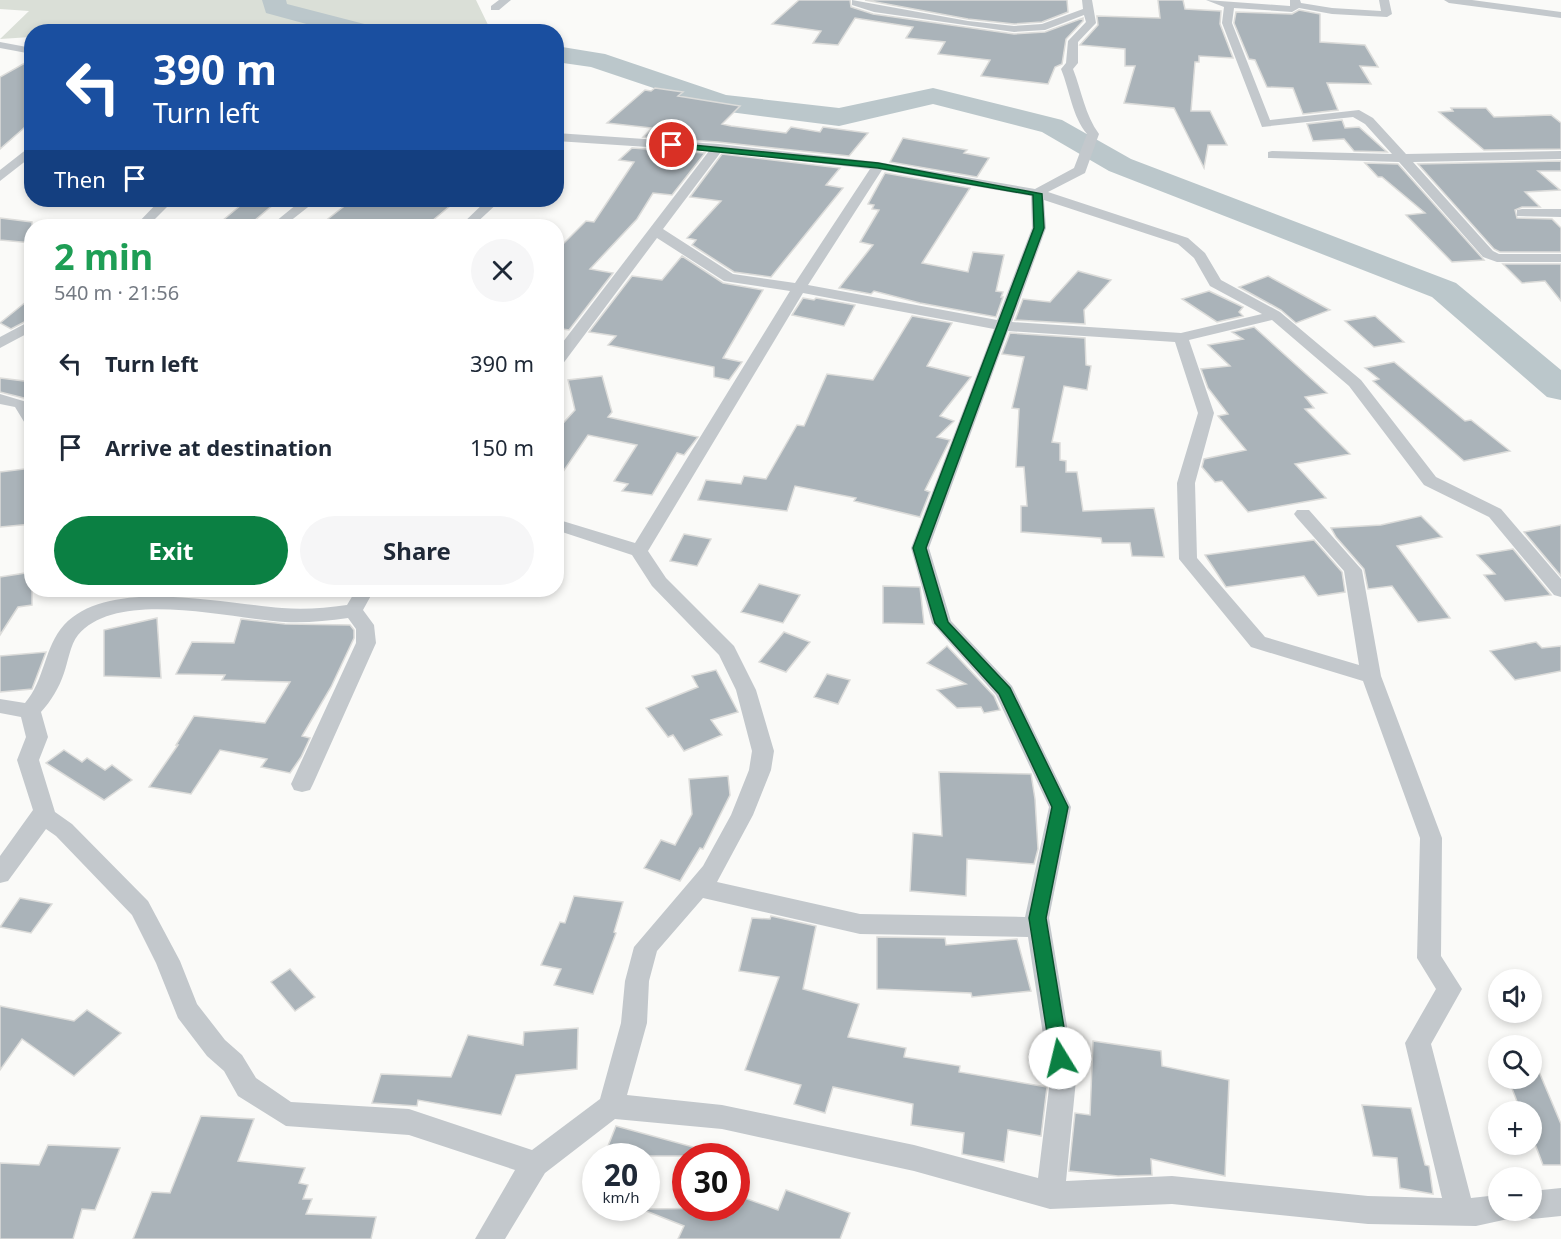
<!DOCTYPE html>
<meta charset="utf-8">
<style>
body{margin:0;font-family:"Noto Sans",sans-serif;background:#f6f6f7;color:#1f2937;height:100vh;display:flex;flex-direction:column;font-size:22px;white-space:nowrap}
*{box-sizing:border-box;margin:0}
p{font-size:20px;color:#747a83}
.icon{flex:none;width:33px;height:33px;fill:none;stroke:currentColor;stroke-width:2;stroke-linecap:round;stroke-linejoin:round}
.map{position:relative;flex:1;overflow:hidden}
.details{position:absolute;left:24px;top:219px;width:540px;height:378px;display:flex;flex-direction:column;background:#fff;border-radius:24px;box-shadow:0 3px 9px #0003}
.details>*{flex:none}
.banner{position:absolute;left:24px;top:24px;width:540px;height:183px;border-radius:24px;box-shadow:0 3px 9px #0003;background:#1a4fa0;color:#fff;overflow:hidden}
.controls{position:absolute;left:1488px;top:969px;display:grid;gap:12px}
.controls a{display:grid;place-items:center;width:54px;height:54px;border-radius:50%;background:#fff;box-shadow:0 3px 9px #0003;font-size:30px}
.speed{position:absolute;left:582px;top:1143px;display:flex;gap:12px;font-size:30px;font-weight:700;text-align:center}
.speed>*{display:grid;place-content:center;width:78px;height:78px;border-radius:50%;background:#fff;box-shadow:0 3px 9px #0003;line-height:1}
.speed small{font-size:15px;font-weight:400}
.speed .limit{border:9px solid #d22;background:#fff;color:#111}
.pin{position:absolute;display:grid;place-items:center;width:51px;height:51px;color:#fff;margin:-26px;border:3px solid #fff;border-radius:50%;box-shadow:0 2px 6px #0007}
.me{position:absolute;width:66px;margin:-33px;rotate:351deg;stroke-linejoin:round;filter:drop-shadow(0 0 4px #0008)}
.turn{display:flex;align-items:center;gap:21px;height:126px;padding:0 30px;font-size:27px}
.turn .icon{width:78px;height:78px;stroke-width:2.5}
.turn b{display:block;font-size:42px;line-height:51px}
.then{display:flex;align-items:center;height:57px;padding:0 30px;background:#0003;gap:12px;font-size:22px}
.round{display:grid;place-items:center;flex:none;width:63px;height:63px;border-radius:32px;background:#f6f6f7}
.summary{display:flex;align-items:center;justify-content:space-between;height:102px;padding:0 30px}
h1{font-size:36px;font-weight:700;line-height:45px;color:#1e9e55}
.button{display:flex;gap:12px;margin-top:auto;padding:12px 30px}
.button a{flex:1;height:69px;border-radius:36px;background:#0b8043;color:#fff;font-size:24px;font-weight:700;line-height:69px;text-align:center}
.button a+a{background:#f6f6f7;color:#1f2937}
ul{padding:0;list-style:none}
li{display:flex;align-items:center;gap:18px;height:84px;padding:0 30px}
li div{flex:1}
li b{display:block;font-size:22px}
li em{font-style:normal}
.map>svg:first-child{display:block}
</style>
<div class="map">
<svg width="1561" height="1239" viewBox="0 0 1561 1239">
<rect width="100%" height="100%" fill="#fafaf8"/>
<!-- green -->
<path fill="#dadfd7" d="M0 0H476L491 31 140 32 108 26 87 31 32 32 31 37 0 39 29 11 0 9Z"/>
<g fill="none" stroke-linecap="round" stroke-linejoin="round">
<!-- river -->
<path fill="#bbc7cb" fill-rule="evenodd" d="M262 0H286L287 4 376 27 379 32H336L266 13Z
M556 46 605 54 726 95 839 108 933 88 1062 120 1131 159 1456 283 1561 370V400L1547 397 1432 297 1109 171 1042 132 933 104 839 126 722 111 591 67 556 62Z"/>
</g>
<!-- building -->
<path fill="#aab3b9" stroke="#dcdcda" stroke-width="1.5" d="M799 0H850L851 7 873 14 1014 34 1045 32 1083 18V21L1066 39 1062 64 1055 67 1048 84 981 76 990 60 938 54 945 42 906 38 913 27 855 18 838 45 813 43 821 31 772 24Z
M865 0H1067L1068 12 1042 22 1014 24 968 19Z
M1158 0H1183L1185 9 1221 11 1220 24 1233 58 1199 56V62H1195L1191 111H1210L1227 145H1208L1204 168 1174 108 1124 103 1135 66H1125V49L1080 45 1098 25 1097 16 1160 18Z
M1299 10 1320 14V42L1365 45 1378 67 1360 66 1371 84 1327 83 1338 110 1303 114 1293 88 1267 87 1255 60 1249 59 1234 23 1236 12 1292 14Z
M32 59V121L0 149V77Z
M655 88 683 92 678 96 740 106 722 124 731 126 786 133 791 127 820 132 823 127 868 133 849 156 718 142 643 137 652 128 607 123 645 90 651 91Z
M1451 108H1486L1494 117 1551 115 1561 123V149L1484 150 1439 112 1453 111Z
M1342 120 1345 128 1359 127 1387 152 1354 151 1344 139 1313 141 1307 124Z
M903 138 967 150 964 153 989 158 977 177 890 162Z
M632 148 705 153 672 195 653 193 637 219 590 269 613 273 569 330 556 328V251L586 221 594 222 634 162 619 160Z
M722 154 840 168 826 185 843 188 771 277 734 272 692 245 696 240 687 238 721 201 690 197Z
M1561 161V171H1538L1560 190 1525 192 1540 207H1522L1515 210 1517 218 1552 219 1561 228V252H1500L1494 249 1418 164Z
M1365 163 1398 164 1484 260 1452 262 1406 215 1425 213 1382 177H1378Z
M885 173 970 188 922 263 968 272 973 252 1004 255 996 291 1003 292 1001 297H1003L996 317 920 303 874 291 871 294 839 288 873 245 860 242 879 210 872 209 874 205 868 204Z
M247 200 274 204 248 226H216Z
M352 200H457L426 226H319Z
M0 218 32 222V243L0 240Z
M682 256 723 283 763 290 723 358 742 362 729 380 714 377V367L608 345 616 336 589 332 632 276 662 280Z
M1503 264H1561V301L1545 281 1522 283Z
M1078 271 1111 280 1084 310 1085 324 1015 320 1023 299 1050 302Z
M1268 276 1330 310 1296 323 1281 310 1239 287Z
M1209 291 1243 307 1239 312 1243 316 1217 322 1182 299Z
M32 297V318L11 329 0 323Z
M803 298 814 300 816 298 855 305 844 326 792 315Z
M912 316 952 323 927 366 971 377 940 416 954 421 937 437 950 440 925 490 930 492 920 517 854 501 856 498 795 486 787 511 698 500 706 480 741 484 744 476 766 479 797 425 804 426 827 374 873 380Z
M1375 316 1404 342 1374 347 1345 321Z
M1254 327 1327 393 1305 397 1314 408 1305 409 1350 454 1295 464 1326 498 1248 512 1222 481 1215 482 1202 467 1204 459 1246 450 1218 416 1228 414 1208 388 1201 369 1230 366 1208 345 1243 339 1232 332Z
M1010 333 1085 338 1086 365 1091 366 1087 390 1064 386 1052 442 1060 443V460L1066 461V472H1077L1083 511 1154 508 1164 557 1132 556 1130 543H1102L1101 538 1021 532V506H1027L1024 467H1016L1019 409 1012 408 1024 357 1002 354Z
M1394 362 1465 421 1471 420 1510 451 1464 461 1373 381 1379 379 1365 368Z
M602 376 612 412 608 417 698 437 684 455 677 453 652 495 622 491 628 484 614 481 637 445 588 435 556 482V431L575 410 568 380Z
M0 378 32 382V400L0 392Z
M32 468V524L0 527V472Z
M1421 516 1442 537 1397 546 1450 618 1418 622 1392 586 1368 589 1364 569 1336 537 1331 528 1381 525Z
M1561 525V576L1524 532Z
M684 534 711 539 697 566 670 561Z
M1314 540 1342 572 1345 592 1318 596 1304 576 1226 587 1205 555Z
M1513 549 1551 595 1505 601 1484 575 1495 574 1477 555Z
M32 572V605L18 607 0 635V577Z
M759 584 800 595 783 623 741 612Z
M883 586 920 587 924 624 883 623Z
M157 618 161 678 104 676V630Z
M241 619 285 624 350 625 354 630V638L331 687 302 736 310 738 301 757 290 773 261 767 267 759 220 750 191 794 149 787 178 745H176L194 716 265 723 290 682 222 680 225 675 176 674 192 642 234 643Z
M784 632 810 642 786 672 759 662Z
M1536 642 1542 648 1561 646V671L1515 680 1490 651Z
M947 646 994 696 1000 710 984 713 981 707 957 708 937 690 966 684 927 663Z
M46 652 32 689 0 692V656Z
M716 670 738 712 711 720 722 735 684 751 673 735 668 737 646 708 698 687 692 676Z
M827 674 850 680 838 704 814 697Z
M64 750 82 762 87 758 105 770 112 765 132 780 104 800 46 763Z
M939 772 1031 774 1035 799 1038 849 1034 864 967 859 966 896 910 891 913 833 942 836Z
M728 776 730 795 703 849 700 848 680 881 644 868 661 840 675 845 692 814 689 779Z
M574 896 623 902 614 932 616 933 593 994 554 985 561 969 541 965 560 922 565 923Z
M20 898 52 904 31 933 0 927Z
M771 916 816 926 803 989 859 1004 848 1037 906 1048 904 1057 960 1066 959 1072 1047 1087 1041 1136 1008 1130 1004 1162 962 1154 964 1133 911 1125 913 1104 833 1087 825 1113 794 1104 801 1085 745 1070 779 977 739 971 752 918 770 919Z
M877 937 945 938 946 945 1017 939 1031 991 972 997 971 993 877 989Z
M290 969 315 997 295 1011 271 982Z
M0 1006 74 1021 87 1010 121 1033 74 1076 22 1039 0 1070Z
M578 1028 577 1069 516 1075 501 1115 418 1100 417 1106 372 1103 381 1074 451 1077 468 1035 523 1045 524 1032Z
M1093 1041 1161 1051 1162 1066 1229 1080 1225 1176 1151 1159 1152 1175 1118 1176 1069 1171 1075 1113 1090 1115Z
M1532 1055 1561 1124V1165H1543L1532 1136V1112H1521L1508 1078H1532Z
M1362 1105 1411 1108 1425 1165 1429 1166 1433 1194 1400 1188 1397 1158 1373 1156Z
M201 1116 254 1119 238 1161 305 1168 299 1183 308 1185 303 1199H312L306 1214 376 1217 371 1239H133L152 1192 170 1193Z
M616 1126 704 1150 703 1156H604Z
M48 1145 120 1148 95 1210 82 1209 73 1239H0V1163L39 1165Z
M786 1190 850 1213 840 1239H678L684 1226 641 1209 736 1208V1195L778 1210Z"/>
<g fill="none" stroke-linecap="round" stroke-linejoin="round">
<!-- minor -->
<path fill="#c3c8cc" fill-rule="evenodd" d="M499 0H511L499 10H491V6Z
M852 0 968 21 1014 26 1042 24 1083 9 1082 0H1092L1096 23 1078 42V63L1073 69C1082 92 1085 115 1099 134L1085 173 1048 192 1188 238 1205 253 1221 280 1280 312 1361 380 1436 477 1501 509 1561 579V597L1554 595 1489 517 1424 485 1349 386 1272 320 1189 340 1214 413 1195 483 1197 558 1265 637 1359 665 1344 571 1297 518 1294 514 1297 510H1309L1362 570 1381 676 1442 838 1441 956 1462 989 1431 1044 1471 1198 1498 1195V1210H1512L1508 1219 1476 1226 1368 1224 1172 1204 1050 1209 914 1171 722 1129 615 1119 545 1173 505 1239H475L515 1170 409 1135 286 1126 238 1096 224 1071 207 1056 178 1018 156 963 132 915 56 836 46 829 8 881 0 883V856L33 810 17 760 26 737 21 717 0 713V699L25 703C45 680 44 647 64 625 109 576 224 604 282 608 304 610 325 608 347 605L356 590H374L363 610 374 625 376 643 313 784 310 790 302 792 294 790 291 784 356 643V629L348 618C327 621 306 623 285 622 232 619 117 588 78 635 70 645 68 662 64 673 59 688 51 701 41 712L48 737 39 760 55 812 72 824 148 901 180 961 197 1004 225 1040 242 1055 256 1078 291 1102 409 1109 532 1150 600 1099 621 1023 625 981 634 947 703 866 731 815 749 770 752 751 736 690 719 655 652 586 632 555 556 530V519L635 543 790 291 724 281 657 238 562 365 556 367V351L709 151 556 141V133L718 144 878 162 1035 189 1074 168 1087 134C1072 116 1070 91 1061 69L1066 63 1068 41 1086 22 1084 15 1045 30 1014 32 874 12 852 5ZM721 152 870 169 795 283 733 274 663 229ZM882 170 1031 196 1032 228 997 320 808 285ZM1044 200 1178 244 1194 258 1210 286 1262 314 1181 333 1012 322 1046 228ZM803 293 994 329 911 548 932 623 996 695 1049 807 1025 917 860 914 717 882 753 815 771 770 774 751 756 690 734 646 666 578 648 551ZM1008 331 1175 342 1198 413 1177 483 1179 559 1251 647 1363 681 1420 838 1417 958 1436 989 1405 1043 1442 1198 1368 1196 1172 1176 1066 1181 1076 1080 1049 918 1071 807 1012 686 951 621 929 548ZM703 898 860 934 1028 937 1050 1080 1038 1178 914 1145 722 1105 627 1095 647 1023 649 981 657 951Z
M1206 0 1290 6V0H1300L1301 3 1332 8 1381 11 1379 0H1389L1392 14 1387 17 1332 14 1299 8 1292 12 1234 8 1232 23 1270 120 1359 110 1373 118 1406 154 1561 151V159L1413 162 1493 251 1499 254H1561V262H1497L1483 257 1399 162 1268 158V152L1272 151 1392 154 1365 124 1353 117 1262 127 1222 23 1224 7Z
M1444 0H1472L1561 12V18L1449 3Z
M0 42 32 48V54L0 48Z
M32 145V156L0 181V170Z
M160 200H174L148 226H135Z
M302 200H317L284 226H270Z
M487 200H501L473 226H460Z
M1522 209H1561V217L1517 216V210Z
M32 320V331L0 348V337Z
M0 394 30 403 32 426 26 425 15 407 0 404Z
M1561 1188V1216L1532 1219 1522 1215 1520 1210H1532V1191Z"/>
</g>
<!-- route -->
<path fill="#0b8043" stroke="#07532c" stroke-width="1.5" d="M672 143 878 163 1042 194 1044 228 926 548 948 622 1010 688 1068 807 1046 918 1069 1058 1066 1064 1060 1067 1053 1064 1051 1058 1029 918 1052 807 999 694 935 623 913 548 1034 228 1033 195 878 168 669 147Z"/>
</svg>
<div class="controls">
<a><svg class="icon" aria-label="sound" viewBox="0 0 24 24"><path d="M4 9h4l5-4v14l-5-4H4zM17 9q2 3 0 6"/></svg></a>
<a><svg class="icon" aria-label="search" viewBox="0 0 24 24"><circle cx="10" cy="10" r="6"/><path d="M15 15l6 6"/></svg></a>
<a>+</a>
<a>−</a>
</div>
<div class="speed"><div>20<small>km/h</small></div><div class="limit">30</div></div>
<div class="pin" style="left:672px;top:145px;background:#d93025"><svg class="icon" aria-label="arrive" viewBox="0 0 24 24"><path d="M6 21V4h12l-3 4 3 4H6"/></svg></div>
<svg class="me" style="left:1060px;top:1058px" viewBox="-20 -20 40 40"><circle r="19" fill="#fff"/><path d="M0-13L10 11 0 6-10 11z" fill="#0b8043"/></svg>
<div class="banner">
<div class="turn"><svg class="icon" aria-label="left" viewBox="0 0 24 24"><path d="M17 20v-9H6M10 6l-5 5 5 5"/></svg><div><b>390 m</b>Turn left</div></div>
<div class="then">Then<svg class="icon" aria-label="arrive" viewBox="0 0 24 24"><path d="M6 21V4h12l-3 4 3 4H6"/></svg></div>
</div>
<section class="details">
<div class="summary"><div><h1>2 min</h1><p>540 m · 21:56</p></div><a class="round"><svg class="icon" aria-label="close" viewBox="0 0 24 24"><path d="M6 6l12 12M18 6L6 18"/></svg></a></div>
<ul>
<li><svg class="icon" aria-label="left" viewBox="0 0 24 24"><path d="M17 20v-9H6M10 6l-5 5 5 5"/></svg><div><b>Turn left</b></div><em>390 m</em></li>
<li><svg class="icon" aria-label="arrive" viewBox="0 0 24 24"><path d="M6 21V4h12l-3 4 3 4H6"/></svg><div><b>Arrive at destination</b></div><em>150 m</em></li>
</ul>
<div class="button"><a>Exit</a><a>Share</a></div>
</section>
</div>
